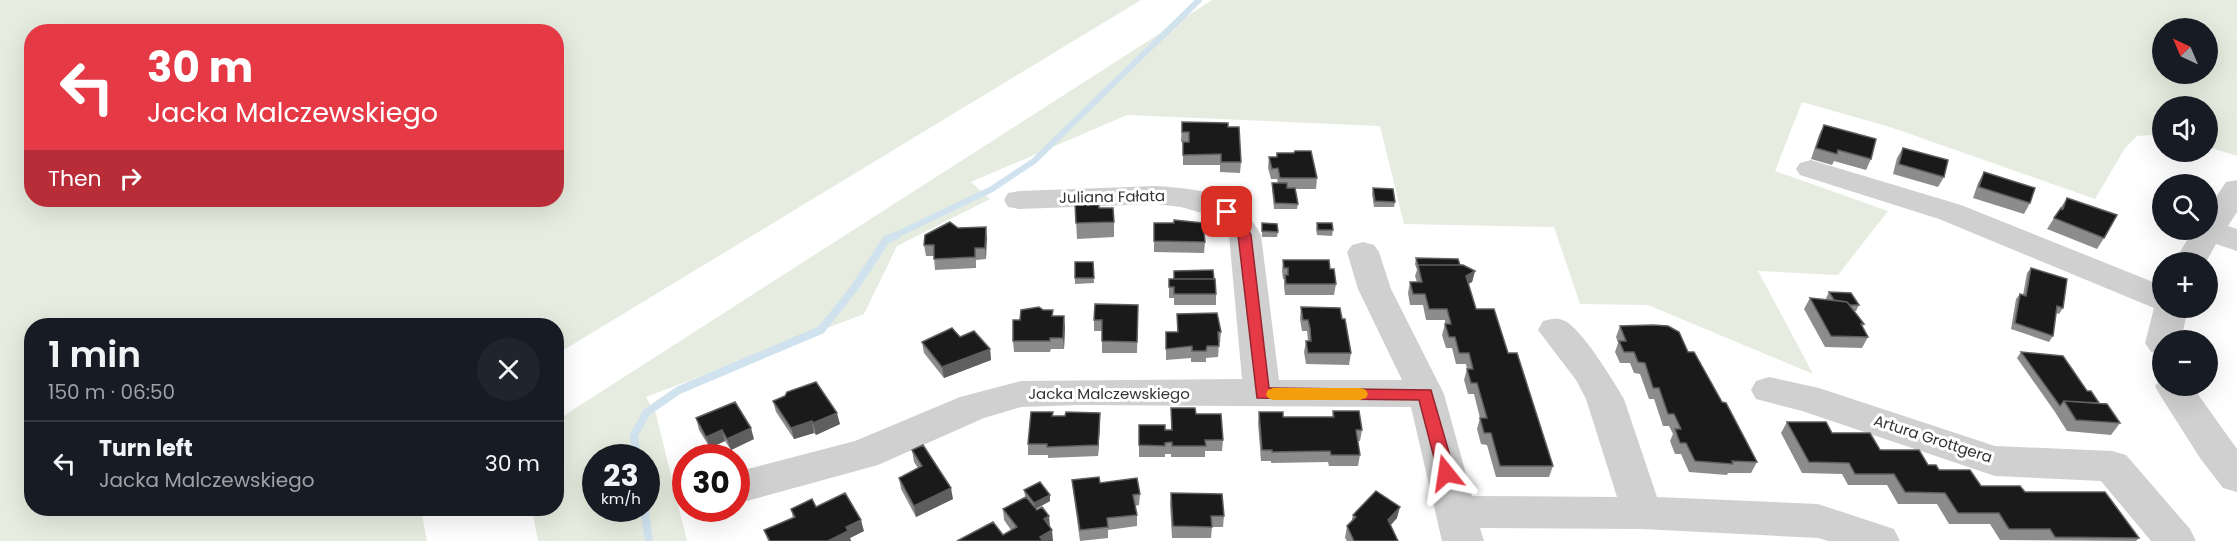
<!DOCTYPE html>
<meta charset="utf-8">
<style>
body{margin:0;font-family:Poppins,sans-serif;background:#20242c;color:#f1f3f6;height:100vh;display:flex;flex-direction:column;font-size:22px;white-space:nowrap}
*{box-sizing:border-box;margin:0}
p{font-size:20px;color:#9ea1a6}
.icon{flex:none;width:33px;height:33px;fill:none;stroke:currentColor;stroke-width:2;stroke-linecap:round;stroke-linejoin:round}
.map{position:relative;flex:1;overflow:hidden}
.details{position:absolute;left:24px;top:318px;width:540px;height:198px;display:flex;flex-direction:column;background:#171b24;border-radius:24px;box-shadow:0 6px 24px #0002}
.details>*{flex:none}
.hud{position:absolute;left:24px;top:24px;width:540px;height:183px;border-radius:24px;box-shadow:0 6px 24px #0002;background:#e63946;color:#fff;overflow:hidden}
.needle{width:39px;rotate:316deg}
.buttons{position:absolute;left:2152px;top:18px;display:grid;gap:12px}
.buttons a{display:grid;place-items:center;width:66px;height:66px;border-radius:50%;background:#171b24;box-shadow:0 6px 24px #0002;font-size:30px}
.speed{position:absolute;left:582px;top:444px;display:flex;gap:12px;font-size:30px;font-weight:700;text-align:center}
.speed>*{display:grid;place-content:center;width:78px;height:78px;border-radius:50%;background:#171b24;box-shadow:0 6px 24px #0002;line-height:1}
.speed small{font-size:15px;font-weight:400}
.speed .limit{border:9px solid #d22;background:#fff;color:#111}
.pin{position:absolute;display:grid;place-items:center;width:51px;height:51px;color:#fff;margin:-26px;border-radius:12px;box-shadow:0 3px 9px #0006}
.me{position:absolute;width:66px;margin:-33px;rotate:345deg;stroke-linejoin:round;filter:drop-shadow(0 0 4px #0008)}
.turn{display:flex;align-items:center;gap:21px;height:126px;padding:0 24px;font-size:27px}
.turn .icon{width:78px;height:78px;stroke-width:2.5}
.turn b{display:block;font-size:42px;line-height:51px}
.then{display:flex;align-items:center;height:57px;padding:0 24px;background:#0003;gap:12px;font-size:22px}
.round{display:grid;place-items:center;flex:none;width:63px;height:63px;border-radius:32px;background:#20242c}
.head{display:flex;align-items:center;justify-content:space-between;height:102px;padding:0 24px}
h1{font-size:36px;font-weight:600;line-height:45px}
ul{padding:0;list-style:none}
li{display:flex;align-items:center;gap:18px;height:84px;padding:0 24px;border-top:2px solid #363941}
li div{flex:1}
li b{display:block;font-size:22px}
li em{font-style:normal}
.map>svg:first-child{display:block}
</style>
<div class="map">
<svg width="2237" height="541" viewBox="0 0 2237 541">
<rect width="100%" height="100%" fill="#fff"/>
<!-- green -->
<path fill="#e6ecdf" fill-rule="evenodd" d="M0 0H1141L557 354 556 326H32V508L421 509 427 541H0ZM32 32H556V200H32Z
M1212 0H2237V156L2208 147V106H2163V134L2137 136 2125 148 2095 199 1890 127 1802 102 1775 171 1888 211 1838 275 1758 271 1813 374 1648 305 1580 304 1554 227 1404 224 1380 126 1127 115 971 182 990 199 897 246 864 314 646 397 656 414 687 541H538L532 509 556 508 557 420ZM2163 28H2208V74H2163ZM596 458H646V508H596Z"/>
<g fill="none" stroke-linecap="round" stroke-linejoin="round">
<!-- stream-far1 -->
<path stroke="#cfe2ee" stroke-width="6" d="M894 236 992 189 1034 161 1199 0"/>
<!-- stream -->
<path stroke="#cfe2ee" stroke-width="8" d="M637 458 634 435 647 412 679 390 821 330 855 287 886 240 897 235
M644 508 649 541"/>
<!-- minor -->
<path fill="#d0d0d0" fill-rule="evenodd" d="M1811 160 1961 205 2163 286V308H2188L2181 340H2163V355L2151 352 2145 343 2154 308 1939 219 1800 175 1796 169 1800 163Z
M2237 180V212L2228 226 2237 229V251L2216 244 2206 262H2174L2193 230H2208V209L2226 182Z
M1156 186C1200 189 1239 192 1261 235L1279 380H1402L1358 289 1347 252 1352 245 1363 242 1374 245 1379 252 1391 289 1444 394 1472 496 1617 497 1586 399 1576 380 1538 330 1543 321C1551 319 1557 317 1565 321 1582 329 1614 382 1624 399L1657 497 1818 504 1894 529 1900 541H1828L1818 538 1642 529 1480 528 1484 541H1442L1411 407 1081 405 1021 407 984 418 878 465 736 504V472L855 441 960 397 1021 381 1242 379 1229 235 1220 222 1209 215 1181 207 1156 204 1019 209 1008 207 1004 200 1008 193 1019 191Z
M2163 376V386H2192L2237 449V492L2223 488 2200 458 2160 395 2155 386Z
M1769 377 1819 388 1995 446 2112 451 2126 455 2190 529 2196 541H2151L2101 481 1995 476 1802 411 1756 399 1751 390 1756 381Z"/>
</g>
<!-- wall -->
<path fill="#8c8c8c" d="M1182 122 1228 127 1241 162 1240 173 1220 172V165H1183V142H1181Z
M1824 125 1871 159 1866 170 1834 161 1832 165 1811 159 1819 135Z
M1903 148 1944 177 1938 187 1893 174 1897 158Z
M1277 153 1317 178 1316 189H1295L1298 204 1297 209H1274L1272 189V183H1278L1277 179H1271L1268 168 1269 157H1276Z
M1984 172 2030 203 2024 214 1973 198 1978 183Z
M1373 188 1395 202 1394 207H1374L1372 194Z
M2067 198 2104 238 2097 249 2047 229Z
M1075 202 1099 208 1114 222V237L1077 239Z
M1154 223 1205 242 1204 253 1154 252Z
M1262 223 1278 232 1277 237H1262Z
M1317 223 1333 230 1332 236 1317 235 1316 229Z
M986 227V259L976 260V268L935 270 934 256H926L924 245 958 228Z
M1416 258 1460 265 1475 271 1472 282 1468 284 1476 309 1508 353 1553 466 1549 477H1496L1487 445 1481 444 1477 429 1480 418 1474 394H1468L1464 380 1467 369 1466 364H1456L1452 348H1446L1442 335 1445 324V320H1426L1423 305H1410L1408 293 1410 282H1417L1415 276 1417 270 1415 264Z
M1283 260 1330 269 1336 284 1334 295H1285L1284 286V279H1283L1282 271Z
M1075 262H1093L1094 283 1075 284Z
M2031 268 2063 308 2059 314 2056 313 2053 336 2049 342 2011 329 2016 299 2020 294 2023 295 2027 273Z
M1174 271 1214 279 1216 294V305H1174V298H1169V285L1174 279Z
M1829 292 1859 305 1856 311H1854L1864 324 1862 327 1868 337 1862 348 1825 347 1804 309 1810 298 1827 300 1826 298Z
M1138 305 1137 353H1102V331H1094V320Z
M1301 307 1342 319 1351 353 1349 365 1306 364 1304 352 1306 341H1308L1307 331H1302L1300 319Z
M1043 310H1053V316L1065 327 1064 349H1051L1050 352H1014L1013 341 1020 320Z
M1177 314 1221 332 1220 343H1219L1218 357 1206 358V362H1191V358L1166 360V332H1177Z
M1620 326 1688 352 1722 402 1757 462 1751 473H1728L1727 475 1689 472 1681 454H1675L1670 441 1673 434 1669 426H1663L1654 399H1649L1640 374 1634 373 1630 363H1620L1615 352 1618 343 1616 337Z
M922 342 990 349 991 360 944 378 924 353Z
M2021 352 2087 391 2120 423 2111 435 2067 431 2055 412 2017 358Z
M773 401 840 424 816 435 814 433 794 439 776 412Z
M1171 408 1196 414 1223 440 1222 451H1205V457H1171V454H1165V457H1139V425L1171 430Z
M1333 411 1362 430 1360 441H1358L1360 455 1358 466H1329L1328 462 1271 463V461H1261L1258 423 1259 412 1283 417H1332Z
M1053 412V416L1100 424 1098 456 1048 458V455H1028V444Z
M696 418 754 439 731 450 725 441 710 448 699 430Z
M1787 422 1832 433 1880 450 1928 465 1981 486 2025 492 2139 538 2136 541 2000 540 1990 524H1949L1937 504H1898L1887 485H1848L1842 474 1802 473 1781 433Z
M912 450 953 499 916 517 901 489 899 478 918 468 914 462Z
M1072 480 1100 483 1140 494 1139 505 1135 506 1137 515V526L1108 530V538L1080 541 1073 491Z
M1024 490 1050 501 1036 509 1037 510 1049 516 1003 535 1011 530 1004 520 1003 509 1026 497 1025 496Z
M1171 493 1224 516 1223 527H1212L1211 538H1172L1170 504Z
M816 507 864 531 850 538 851 541H768L764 530 793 518 791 509Z
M1353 515 1397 518 1391 525 1398 541H1347L1345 538 1347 526 1351 523Z"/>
<!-- shaded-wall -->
<path fill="#5f5f5f" d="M986 227 987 238 986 259 985 248Z
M1475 271 1472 282 1463 287 1466 276Z
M1064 316 1065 327 1064 349 1063 338Z
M990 349 991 360 944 378 942 367Z
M837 413 840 424 816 435 813 423Z
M1100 413V424L1098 456V445Z
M812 421 814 433 794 439 791 428Z
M751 428 754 439 731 450 727 439Z
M722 430 725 441 710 448 706 437Z
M951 488 953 499 916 517 914 506Z
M1050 495V501L1035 509 1034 503Z
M1400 507 1397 518 1385 531 1388 520Z
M1049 516 1050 527 1044 519Z
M861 520 864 531 850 538 851 541H828L846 527Z
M1052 530 1053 541H1040V537Z"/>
<!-- building -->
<path fill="#1a1a1a" stroke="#5f5f5f" stroke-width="1.5" d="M1182 122 1228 123V127H1239L1241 162H1221V154L1183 155V142H1189V132H1182Z
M1824 125 1876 139 1871 159 1838 150 1837 154 1816 148Z
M1903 148 1948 160 1944 177 1899 164Z
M1295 151H1311L1317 178H1280L1278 168 1272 169 1269 157H1277V153H1294Z
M1984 172 2035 188 2030 203 1979 187Z
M1272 183H1287V188H1295L1298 204 1275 203Z
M1373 188 1393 189 1395 202 1375 201Z
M1098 198 1099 208H1113L1114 222 1076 223 1075 202H1086V199Z
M2067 198 2117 215 2104 238 2054 218 2061 208 2063 209Z
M1174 220 1203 223 1205 242 1154 241V223H1174Z
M950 222 958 228 986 227 985 248H975V257L934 259V245H924L925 235Z
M1262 223 1277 224 1278 232 1262 231Z
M1317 223H1332L1333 230H1318Z
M1416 258 1458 259 1460 265H1418Z
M1283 260H1329L1330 269H1334L1336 284H1286L1285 275H1288V268H1284Z
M1075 262H1093L1094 278H1075Z
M1418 265H1463L1475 271 1466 276 1476 309H1494L1508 353H1517L1553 466H1500L1491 433H1484L1480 418H1487L1477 383H1471L1467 369H1473L1469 353H1459L1455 337H1449L1445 324H1451L1447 309H1429L1425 294H1413L1410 282H1422Z
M2031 268 2067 279 2063 308 2057 306 2053 336 2015 323 2020 294 2026 296Z
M1213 270 1214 279H1174V271Z
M1169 279H1215L1216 294H1174V287H1169Z
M1829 292 1851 293 1859 305H1850L1847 302 1834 300Z
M1810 298 1847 302 1864 324H1861L1868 337 1831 336Z
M1095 304 1138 305 1137 342 1102 341V320H1094Z
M1039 307 1043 310H1053L1052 316H1064L1063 338H1050V341H1013V320H1020L1021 310Z
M1301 307 1340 308 1342 319H1345L1351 353H1308L1306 341H1311L1310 328 1308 320H1303Z
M1217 313 1221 332H1218L1219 346H1207L1206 351H1192V346L1166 349V332H1178L1177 314Z
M1653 325 1668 326 1679 332 1688 352H1694L1722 402 1726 403 1757 462 1732 461 1733 464 1695 461 1686 443H1680L1675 429H1681L1674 414H1668L1659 388H1653L1645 363 1638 362 1634 352H1624L1619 341H1626L1620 326Z
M952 328 960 337 974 331 990 349 942 367 922 342Z
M2021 352 2063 356 2087 391H2091L2099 403 2064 401 2060 406Z
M816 382 837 413 813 423 812 421 791 428 773 401 785 396 787 392Z
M2064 401 2107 404 2120 423 2076 420Z
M735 402 751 428 727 439 722 430 706 437 696 418Z
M1171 408H1195L1196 414H1221L1223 440H1205L1206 446H1172V442L1165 443V446L1139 445V425H1165V430H1172Z
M1333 411H1359L1362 430H1356L1360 455H1331L1330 451 1272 452V450H1262L1259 412H1283V417H1334Z
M1031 412H1053L1052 416H1065L1066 412 1100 413 1098 445 1047 447V444H1028Z
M1787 422H1826L1832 433H1870L1880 450H1919L1928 465H1936L1939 470H1970L1981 486H2020L2025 492H2105L2139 538 2055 537 2050 529H2009L1999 513H1958L1945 493 1905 492 1894 474H1855L1849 463 1809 462Z
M923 445 951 488 914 506 899 478 922 466 912 450Z
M1099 477 1100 483 1137 478 1140 494 1133 495 1137 515 1107 518 1108 527 1080 530 1072 480Z
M1040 482 1050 495 1034 503 1024 490Z
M1376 491 1400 507 1388 520 1398 541H1354L1347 526 1356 517 1353 515Z
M845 493 861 520 846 527 848 531 828 541H770L764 530 795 517 791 509 812 499 816 507Z
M1171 493 1222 494 1224 516H1211L1212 527 1173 526Z
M1026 497 1037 510 1042 507 1049 516 1044 519 1052 530 1040 537 1043 541H957L993 522 1003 535 1017 527 1003 509Z"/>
<!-- route -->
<path fill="#e63946" stroke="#96252e" stroke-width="1.5" d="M1227 208 1240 215 1251 235 1269 388 1431 390 1455 473 1452 477 1446 479 1441 477 1438 473 1419 400 1257 398 1238 235 1230 220 1221 212Z"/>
<!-- slow -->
<path fill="#f59e0b" d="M1273 388H1360L1366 390 1368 394 1366 398 1360 400H1273L1268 398 1266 394 1268 390Z"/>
<g text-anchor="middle" stroke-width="6" stroke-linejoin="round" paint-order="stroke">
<!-- street labels -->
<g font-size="15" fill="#333" stroke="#fff">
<text transform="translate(1112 197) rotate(-1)" y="5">Juliana Fałata</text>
<text x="1109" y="399">Jacka Malczewskiego</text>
<text transform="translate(1933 439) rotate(18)" y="5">Artura Grottgera</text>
</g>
</g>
</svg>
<div class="buttons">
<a><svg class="needle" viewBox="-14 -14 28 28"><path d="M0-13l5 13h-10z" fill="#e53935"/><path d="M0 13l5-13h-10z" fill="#9ea1a6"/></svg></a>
<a><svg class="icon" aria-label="sound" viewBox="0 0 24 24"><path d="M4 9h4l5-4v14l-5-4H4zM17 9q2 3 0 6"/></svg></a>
<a><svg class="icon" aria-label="search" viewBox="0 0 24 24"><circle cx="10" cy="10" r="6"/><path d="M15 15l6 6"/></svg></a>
<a>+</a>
<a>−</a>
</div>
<div class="speed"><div>23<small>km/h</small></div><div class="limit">30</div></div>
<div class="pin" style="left:1227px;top:212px;background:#d93025"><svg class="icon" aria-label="arrive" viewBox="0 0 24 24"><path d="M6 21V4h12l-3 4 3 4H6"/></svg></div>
<svg class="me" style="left:1446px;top:473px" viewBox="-20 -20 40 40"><path d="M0-17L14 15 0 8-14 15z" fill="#e63946" stroke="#fff" stroke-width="4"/></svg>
<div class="hud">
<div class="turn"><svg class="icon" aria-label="left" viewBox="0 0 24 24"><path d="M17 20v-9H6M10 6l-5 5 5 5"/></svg><div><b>30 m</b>Jacka Malczewskiego</div></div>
<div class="then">Then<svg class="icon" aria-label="right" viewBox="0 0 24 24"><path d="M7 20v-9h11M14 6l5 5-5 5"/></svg></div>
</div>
<section class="details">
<div class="head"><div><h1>1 min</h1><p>150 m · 06:50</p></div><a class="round"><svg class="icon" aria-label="close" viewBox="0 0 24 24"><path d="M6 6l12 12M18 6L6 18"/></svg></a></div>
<ul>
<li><svg class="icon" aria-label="left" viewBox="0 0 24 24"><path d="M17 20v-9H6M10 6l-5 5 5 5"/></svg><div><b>Turn left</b><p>Jacka Malczewskiego</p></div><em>30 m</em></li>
</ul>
</section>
</div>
